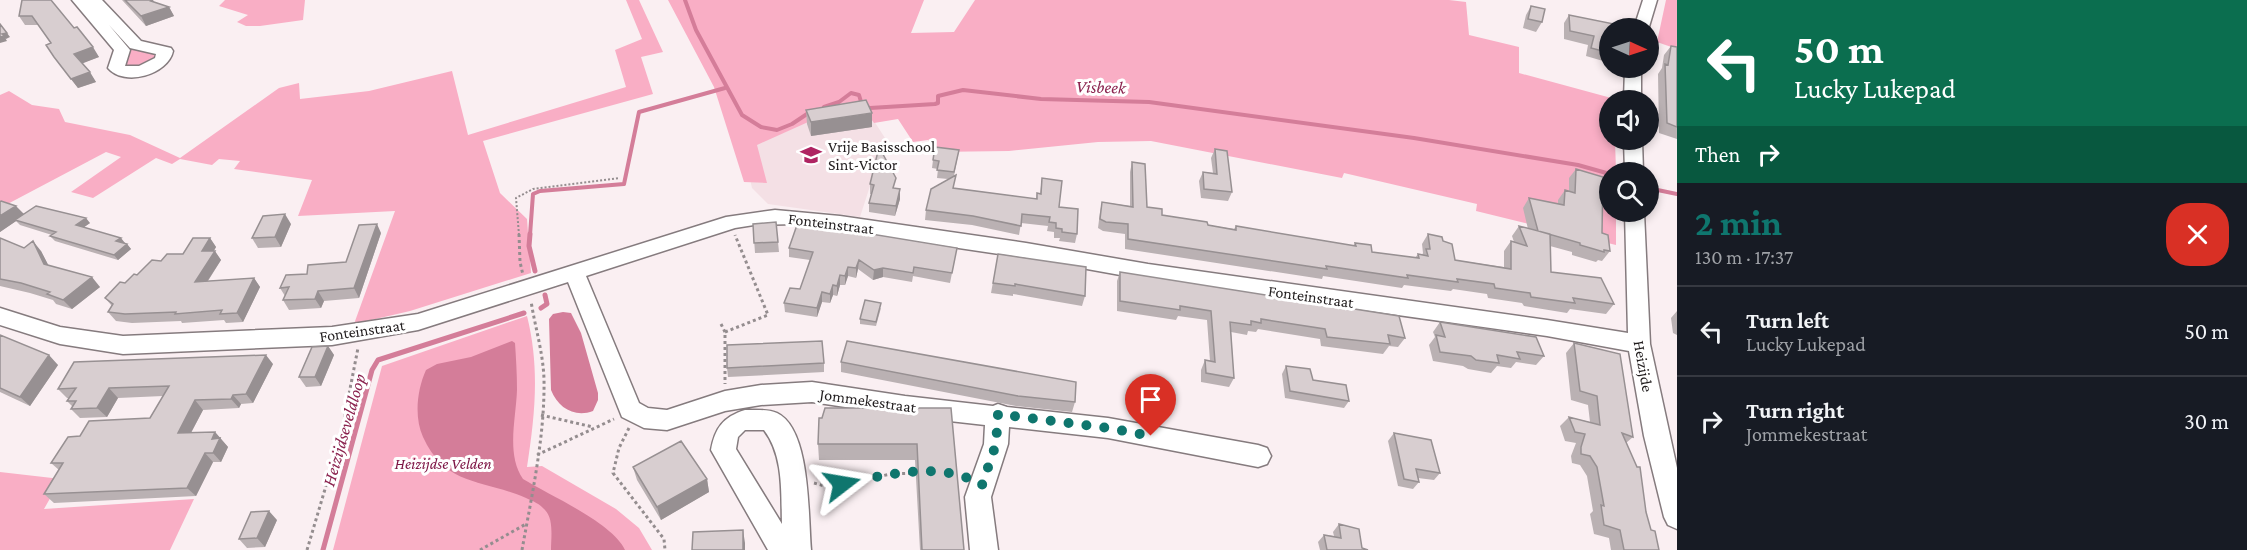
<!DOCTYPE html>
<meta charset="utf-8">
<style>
body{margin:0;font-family:"Crimson Pro",serif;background:#242831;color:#f1f3f6;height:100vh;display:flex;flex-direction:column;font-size:22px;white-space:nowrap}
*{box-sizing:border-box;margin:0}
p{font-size:20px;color:#9ea1a6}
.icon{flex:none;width:33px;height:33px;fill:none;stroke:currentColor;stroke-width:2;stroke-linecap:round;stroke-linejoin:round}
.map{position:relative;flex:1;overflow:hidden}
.panel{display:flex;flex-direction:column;background:#171b24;width:570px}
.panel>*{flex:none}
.hud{background:#0b6e4f;color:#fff;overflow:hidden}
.needle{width:39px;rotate:93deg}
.controls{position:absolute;left:1599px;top:18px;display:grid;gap:12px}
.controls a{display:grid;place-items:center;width:60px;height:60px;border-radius:50%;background:#171b24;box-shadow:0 3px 9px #0003;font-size:30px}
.pin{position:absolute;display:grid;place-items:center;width:51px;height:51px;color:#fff;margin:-62px -26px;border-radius:50% 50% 50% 0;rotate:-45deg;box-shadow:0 0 6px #0007}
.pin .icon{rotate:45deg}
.me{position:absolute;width:66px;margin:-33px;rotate:76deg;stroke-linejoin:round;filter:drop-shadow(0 0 4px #0008)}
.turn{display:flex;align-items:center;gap:21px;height:126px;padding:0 18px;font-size:27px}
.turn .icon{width:78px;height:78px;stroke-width:2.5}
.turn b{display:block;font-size:42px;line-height:51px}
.then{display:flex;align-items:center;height:57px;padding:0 18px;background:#0003;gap:12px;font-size:22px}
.round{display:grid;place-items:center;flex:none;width:63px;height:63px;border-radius:24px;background:#242831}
.head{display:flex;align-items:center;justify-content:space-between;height:102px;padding:0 18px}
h1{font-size:36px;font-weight:700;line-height:45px;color:#0f766e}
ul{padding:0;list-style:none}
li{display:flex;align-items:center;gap:18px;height:90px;padding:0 18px;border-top:2px solid #363941}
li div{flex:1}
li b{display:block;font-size:22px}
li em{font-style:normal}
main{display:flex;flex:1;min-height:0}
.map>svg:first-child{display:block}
</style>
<main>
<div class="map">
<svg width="1677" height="550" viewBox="0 0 1677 550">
<rect width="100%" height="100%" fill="#faeff2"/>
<!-- built -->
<path fill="#f4e0e5" d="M867 110 892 149 876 152 879 158 860 217 768 204 752 188 737 121 773 133H783L794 128 806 117Z"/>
<!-- green -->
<path fill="#f9aec5" d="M225 0H305L303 20 260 26H246L237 22 248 15 219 6Z
M626 0H639L663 52 641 57 653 94 483 141 500 193 527 219 531 273 410 311 354 324 395 211 298 216 312 180 234 169 240 161 219 159 212 165 180 159 172 164 156 158 93 198 71 192 121 157 106 152 0 208V95L9 91 32 105 59 109 65 122 130 135 180 158 279 88 299 83 300 99 369 91 452 71 468 135 626 87 615 50 642 39Z
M668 0H924L911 33 954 32 975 0H1449L1466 2 1469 35 1519 47V73L1615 99 1610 100V140H1615L1616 172H1610V212H1616V245L1476 211 1477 204 1344 173 1342 178 1151 141 1098 142 1009 151 933 152 928 140 913 142 898 119 874 123 864 109 826 114 757 145 767 183 744 182 714 87Z
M1666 0H1677V49L1657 42Z
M133 47 160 54 151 65 123 68 128 49Z
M527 316C540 368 535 415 527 467L542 466 616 509 639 528 652 550H333L382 366Z
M0 472 61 479 44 509 194 499 170 550H0Z"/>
<!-- water -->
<path fill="#d47d99" d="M563 312 571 313 581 333 598 393V400L593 411C575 418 558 408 551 390L549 319 553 314Z
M512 341 515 343C516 358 517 374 517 390 516 419 506 454 523 479 549 495 613 523 625 550H551C551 538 554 519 545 510 540 504 533 501 526 498 483 479 446 487 423 437 414 417 417 390 426 370L437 364 471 357Z"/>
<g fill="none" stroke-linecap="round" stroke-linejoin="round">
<!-- stream-far1 -->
<path stroke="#d47d99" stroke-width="4" d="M685 0 696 30 742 115 761 127 777 130 792 124 810 112
M824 107 839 102 851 93 859 95 862 105 870 108 935 104 938 103V96L963 90 1041 99 1149 102 1414 138 1578 165 1610 174
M1648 188 1677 194
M530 235 533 194 540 191 624 184 639 112 725 88"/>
<!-- stream -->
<path stroke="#d47d99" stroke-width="5" d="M530 234 529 246 535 271
M541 308 547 304 545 295
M323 550 372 370 378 360 524 313"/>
<defs>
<path id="minor" d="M72 0H102L141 41 171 48 173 51C168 75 124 87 108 68L114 50ZM109 25 130 48 156 54 155 58 139 66H125L130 50Z
M1643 0H1657L1648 30 1634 28Z
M1625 68H1641V100H1624Z
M1624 140H1642L1643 172H1625Z
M775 210 840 216 1026 243 1148 264 1547 320 1628 333 1625 212H1644L1650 344 1677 468V529L1668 525 1664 517 1644 436 1629 351 1547 336 1148 280 1026 258 797 224 754 225 735 228 586 276 639 403 648 408 667 410 725 391 761 385 812 382 905 396 993 406 998 404 1007 407 1108 418 1258 445 1267 448 1271 456 1267 464 1258 467 1108 438 1009 427 1008 444 991 497 998 550H970L965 497 984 444 985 425 905 416 812 402 761 405 725 411 667 430 644 428 622 417 568 282 418 330 332 345 123 354 60 344 0 325V308L60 327 123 336 332 327 418 314 726 217Z
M745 410C755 410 768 409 777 413 811 429 808 517 811 550H768L711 450C715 428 723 417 745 410ZM745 430H764C784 456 781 493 782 524L736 449 738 437Z"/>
</defs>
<!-- minor casing -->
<use href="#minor" stroke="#857b7e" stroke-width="3"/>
<!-- path-far1 -->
<path stroke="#948d8f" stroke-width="2" stroke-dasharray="2 2" stroke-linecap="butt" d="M519 235 516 198 533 189 619 178"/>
<!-- path -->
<path stroke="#948d8f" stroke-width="3" stroke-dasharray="3 3" stroke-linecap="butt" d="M519 234 520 262 523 275
M721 324 725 332V384
M725 332 768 315 735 235
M541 415 593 427
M629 428 619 448 613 473 664 539 665 550
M537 455 614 419
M814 483 828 487 891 474 919 473
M307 550 341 435 358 348
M480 550 526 524
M522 550C532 494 545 436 544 379 543 352 535 327 531 301"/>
<!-- minor -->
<use href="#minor" fill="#fff" fill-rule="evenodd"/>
</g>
<!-- wall -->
<path fill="#bab1b3" d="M22 0 74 28 99 57 82 63 96 82 78 88 54 57 51 43 38 25H25L19 16Z
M122 0H153L154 2 169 7 174 16 146 26Z
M1531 6 1542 22 1536 32 1523 28 1526 15Z
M1569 15 1610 28V63L1586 56 1588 45 1564 39V23Z
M1671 46 1677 47V139L1659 133 1658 74 1662 68 1664 55Z
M806 110 872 127 811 136 807 124Z
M1215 149 1232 192 1228 201 1201 198 1199 181 1203 172 1213 173 1211 158Z
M959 150 954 176V188L1036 199 1037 193 1040 194 1042 178 1059 207 1077 234 1075 243 1059 241 1060 238H1054V232L1047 231 1048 226 1021 223 1019 235 972 225 925 220 926 210 948 179 937 178 938 169 932 168 933 160Z
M1132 162 1147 207 1162 215 1208 225 1234 229 1236 226 1353 246 1355 243 1372 252 1415 258 1418 254 1422 255 1423 253 1422 244 1428 234 1443 241 1455 260 1504 267V251L1511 241 1514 242 1512 236 1519 226 1528 229 1523 208 1529 198 1558 204V200L1565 190 1569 191V178L1576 169 1610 251 1602 261 1598 260 1596 262 1572 255V252L1550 246 1551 272 1614 304 1606 314 1570 309 1567 313 1524 306 1522 303 1488 298 1487 294 1453 289 1451 291 1404 285 1402 288 1323 276 1322 279 1125 249V234L1103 231 1098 228 1100 212 1102 202 1130 206V172Z
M870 184 895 189 900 199 895 216 869 212V203L871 194H870Z
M0 202 24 214 90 223 84 227 125 243H124L127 244 131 249 118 260 55 241 50 236 52 235 20 225 16 221 0 232Z
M776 222 779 252 755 253 753 224Z
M291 224 281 247 258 248 252 238Z
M381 233 359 298 324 301 321 308 289 310 283 300 285 296 280 288 346 262Z
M0 238 24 248 41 251 48 265 100 287 72 309 56 304 53 300 30 293 0 286Z
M210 238 216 247 214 251 221 260 208 281 254 278 260 287 243 322 226 323 224 320 182 323 181 321 132 323 116 321 108 312 112 306 105 298 137 275 161 261 183 254Z
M789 248 955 258 950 283 913 276 912 282 883 277 873 280 858 269 856 278 848 276 845 285H840L837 296 833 295 830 303 822 302 817 317 785 312 784 303 800 289 810 260 789 257Z
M998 254 1085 296 1082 306 1013 294V296L991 293Z
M1120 272 1405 338 1398 347 1389 346 1383 354 1321 346 1320 339 1258 329 1256 332 1248 331 1247 335 1231 332 1234 378 1229 387 1201 382V370L1205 360 1210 361 1207 320 1178 316 1176 320 1117 311V281Z
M881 308 876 326 860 324V319Z
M1677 311V335L1673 333 1671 318Z
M1440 322 1544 356 1536 365 1516 362 1511 368 1497 366 1491 373 1468 369 1463 366 1433 361 1429 345 1435 337 1433 332Z
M0 335 58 365 30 406 0 392Z
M1574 343 1633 437 1626 443 1651 530 1659 550H1611L1609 538 1594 534 1590 514 1593 511 1587 476 1580 465 1572 463 1571 456 1576 443 1565 441 1560 426 1569 417 1590 422 1588 405 1571 400 1566 353Z
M328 346 334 355 321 386 306 387 299 377Z
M841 362 1075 402 1072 412 1016 406 841 372Z
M824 363V372L728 377 727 368Z
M273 364 253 403 241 404 239 408 203 410 191 433 215 432 228 447 221 462H213L196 496 54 503 44 494 59 470 51 463 150 418 163 396 118 398 107 417 80 418 71 409 73 407 67 401 69 398H67L58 389Z
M1286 366 1313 380 1349 401 1344 408 1285 398 1282 374Z
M951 408 964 550H920L915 460H819L818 444 822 418Z
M1394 433 1440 473 1434 480 1418 478 1419 482 1413 489 1398 486 1388 441Z
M633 467 707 479 709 492 661 520 637 480Z
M277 520 265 547 247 548 239 539Z
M1339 524 1362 548 1368 550H1320L1318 542 1324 535 1334 536 1333 532Z"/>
<!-- shaded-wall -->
<path fill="#979092" d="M169 7 174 16 146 26 141 16Z
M7 33 10 37 6 39 2 34Z
M4 36 7 41 0 43V37Z
M93 47 99 57 81 64 74 54Z
M90 72 96 82 78 88 71 79Z
M872 113V127L811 136V122Z
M900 189V199L895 216 896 206Z
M16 206 25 215 0 232V216Z
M285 214 291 224 281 247 275 237Z
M86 218 90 223 80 230 76 225Z
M377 224 381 233 359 298 354 288Z
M121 238 125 243 120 246 116 241Z
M210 238 216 247 208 260 202 251Z
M33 241 41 251 53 274 44 264Z
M127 244 131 249 118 260 114 255Z
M215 251 221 260 201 291 195 282Z
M859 260 858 269 856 278V268Z
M848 267V276L845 285V276Z
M883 268V277L873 280 874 270Z
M840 275V285L837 296V286Z
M92 277 100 287 72 309 63 300Z
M254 278 260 287 243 322 237 313Z
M833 285V295L830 303V294Z
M318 291 324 301 321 308 315 299Z
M822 292V302L817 317V308Z
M328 346 334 355 321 386 315 377Z
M49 355 58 365 30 406 20 397Z
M266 355 273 364 253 403 246 394Z
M109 388 118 398 107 417 97 408Z
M233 395 241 404 239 408 231 399Z
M195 400 203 410 186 442 178 433Z
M215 432 228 447 221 462 213 453 212 439Z
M205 453 213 462 196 496 187 488Z
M707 479 709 492 661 520 657 507Z
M269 511 277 520 265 547 257 538Z
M743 530 745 543V550H743Z"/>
<!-- building -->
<path fill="#d8ced0" stroke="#979092" stroke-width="1.5" d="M22 0H51L74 28 77 27 93 47 74 54 90 72 71 79 54 57 46 45 51 43 32 16H19Z
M125 0H153L151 1 169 7 141 16Z
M1531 6 1545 9 1542 22 1528 19Z
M1569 15 1624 26V28H1610V53L1591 48 1594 36 1570 31Z
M0 24 7 33 2 34 4 36 0 37Z
M1671 46 1677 47V127L1667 123 1665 64 1668 65Z
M866 100 872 113 811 122 806 110Z
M879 147 896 178 893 188 900 189 896 206 869 203 874 185 870 184Z
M935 147 959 150 954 172 937 170 939 161 933 160Z
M1215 149 1227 151 1232 192 1204 189 1203 172 1217 174Z
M1132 162 1145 164 1147 207 1162 209V215L1207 222 1208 225 1236 230V226L1356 246 1355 243 1371 245 1372 252 1419 258 1418 254 1428 256 1426 249H1430L1428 234 1442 237 1443 241 1452 244 1455 260 1511 269V241L1527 246 1519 226 1550 234 1551 272 1601 278 1614 304 1573 298 1575 303 1531 297 1530 293 1495 288 1494 284 1457 279 1458 282 1407 275 1408 278 1326 266 1327 269 1128 239V224L1106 222 1100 219 1102 202 1133 207Z
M1576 169 1603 177 1602 233 1608 235 1610 251 1604 250V252L1580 245V243L1538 231 1529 198 1564 205 1565 190 1575 193Z
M956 175 953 188 1037 199V193L1041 194 1042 178 1062 181 1059 207 1078 209 1077 234 1062 232V229L1056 228V223L1049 222 1050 217 1022 214 1021 226 973 216 926 210 931 189Z
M1 201 16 206 0 216V202Z
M36 206 86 218 76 225 121 238 116 241 127 244 114 255 50 236 56 232 15 220Z
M285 214 275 237 252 238 263 216Z
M776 222 778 242 754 243 753 224Z
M798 222 957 248 952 273 914 267 913 273 883 268 874 270 859 260 856 268 848 267 845 276 840 275 837 286 833 285 830 294 822 292 817 308 784 303 790 288 800 289 813 252 789 248Z
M377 224 354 288 318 291 315 299 283 300 289 287 280 288 286 275 307 274 308 265 346 262 359 225Z
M0 238 24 248 33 241 44 264 92 277 63 300 47 294 50 292 21 283 0 279Z
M193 238H210L202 251H215L195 282 254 278 237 313 220 314 222 310 175 314 176 312 125 314 108 312 113 304 105 298 120 282 125 283 134 274 137 275 152 260 161 261 167 254H183Z
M998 254 1086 267 1085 296 1015 284V286L993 283Z
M1120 272 1399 316 1405 338 1388 335 1390 344 1327 337 1325 329 1261 319V323L1251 321V325L1230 322 1234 378 1206 373 1205 360 1215 362 1211 311 1180 306V310L1120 301Z
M865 300 881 303 876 322 860 319Z
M1440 322 1536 337 1544 356 1517 352 1520 359 1497 355 1499 363 1476 360 1471 356 1440 352 1436 335 1445 337Z
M0 335 49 355 20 397 0 388Z
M822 341 824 363 727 368V345Z
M847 341 1076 382 1075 402 1018 396 841 362Z
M1574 343 1620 354 1633 437 1622 433 1637 467H1640L1646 512 1651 530 1655 531 1659 550H1624L1620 530 1604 525 1601 505 1604 506 1597 467 1590 456 1581 454V447L1585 434 1575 432 1569 417 1600 425 1597 396 1580 391Z
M328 346 315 377H299L312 347Z
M266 355 246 394 233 395 231 399 195 400 178 433 215 432 212 439 220 438 213 453H205L187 488 44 494 63 463H51L68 437 80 436 89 421 150 418 169 386 109 388 97 408 71 409 76 401H67L76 388 58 389 74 362Z
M1286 366 1310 369 1313 380 1346 385 1349 401 1290 391Z
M825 408H951L964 550H922L917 444H818L819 418H822Z
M1394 433 1431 440 1440 473 1416 469 1419 482 1404 479Z
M681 441 707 479 657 507 633 467Z
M269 511 257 538 239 539 251 512Z
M1339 524 1359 529 1362 548 1368 550H1327L1324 535 1341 538Z
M743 530V550H692L693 532Z"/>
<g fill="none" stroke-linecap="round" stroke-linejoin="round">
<!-- route -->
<path stroke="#0f766e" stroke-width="10" stroke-dasharray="0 18" d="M842 484C885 475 941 460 982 485L996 444 998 414 1108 428 1151 436"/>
</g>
<!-- icons -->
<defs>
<symbol id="school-bare" viewBox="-9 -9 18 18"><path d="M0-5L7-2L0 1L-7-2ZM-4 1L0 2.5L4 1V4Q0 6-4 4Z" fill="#af2462" stroke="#fff" stroke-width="2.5" paint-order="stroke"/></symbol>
</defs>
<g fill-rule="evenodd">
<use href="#school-bare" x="796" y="140" width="30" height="30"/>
</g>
<g text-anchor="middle" stroke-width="6" stroke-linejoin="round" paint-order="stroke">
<!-- poi labels -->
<g font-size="16" fill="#211d1e" stroke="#fff" text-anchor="start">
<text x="828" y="152">Vrije Basisschool<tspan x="828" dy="18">Sint-Victor</tspan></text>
</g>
<!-- street labels -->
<g font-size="16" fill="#211d1e" stroke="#fff">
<text transform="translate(831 223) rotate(7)" y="6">Fonteinstraat</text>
<text transform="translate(1311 296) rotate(8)" y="6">Fonteinstraat</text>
<text transform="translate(362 330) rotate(-8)" y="6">Fonteinstraat</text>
<text transform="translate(1644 366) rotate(80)" y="6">Heizijde</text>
<text transform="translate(868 400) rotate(8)" y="6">Jommekestraat</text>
</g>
<!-- park labels -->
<g font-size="16" font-style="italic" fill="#7c1343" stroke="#fff">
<text x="443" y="469">Heizijdse Velden</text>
</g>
<!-- water labels -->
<g font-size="18" font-style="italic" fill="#8b234f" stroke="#fff">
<text transform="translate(1101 87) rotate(2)" y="6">Visbeek</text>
<text transform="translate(344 430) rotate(-74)" y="6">Heizijdseveldloop</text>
</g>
</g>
</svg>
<div class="controls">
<a><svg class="needle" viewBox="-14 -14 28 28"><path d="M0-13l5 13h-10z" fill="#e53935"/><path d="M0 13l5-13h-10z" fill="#9ea1a6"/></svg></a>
<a><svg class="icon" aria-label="sound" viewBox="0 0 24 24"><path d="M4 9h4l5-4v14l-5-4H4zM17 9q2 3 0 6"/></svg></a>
<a><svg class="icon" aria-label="search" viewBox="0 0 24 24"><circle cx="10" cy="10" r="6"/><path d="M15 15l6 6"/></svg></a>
</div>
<div class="pin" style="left:1151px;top:436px;background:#d93025"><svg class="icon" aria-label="arrive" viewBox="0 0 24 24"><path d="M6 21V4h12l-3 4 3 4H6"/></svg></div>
<svg class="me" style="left:842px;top:484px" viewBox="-20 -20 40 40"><path d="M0-17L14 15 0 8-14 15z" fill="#0f766e" stroke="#fff" stroke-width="4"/></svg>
</div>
<section class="panel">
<div class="hud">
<div class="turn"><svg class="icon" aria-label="left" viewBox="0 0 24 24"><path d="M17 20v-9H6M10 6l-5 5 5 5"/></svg><div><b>50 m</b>Lucky Lukepad</div></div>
<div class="then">Then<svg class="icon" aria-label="right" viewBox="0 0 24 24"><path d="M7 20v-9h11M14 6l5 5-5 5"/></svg></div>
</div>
<div class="head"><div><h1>2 min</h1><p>130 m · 17:37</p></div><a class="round" style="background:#d93025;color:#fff"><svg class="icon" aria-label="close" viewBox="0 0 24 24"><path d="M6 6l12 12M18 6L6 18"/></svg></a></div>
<ul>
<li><svg class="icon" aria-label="left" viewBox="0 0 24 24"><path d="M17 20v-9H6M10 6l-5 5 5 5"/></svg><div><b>Turn left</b><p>Lucky Lukepad</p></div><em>50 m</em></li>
<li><svg class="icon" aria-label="right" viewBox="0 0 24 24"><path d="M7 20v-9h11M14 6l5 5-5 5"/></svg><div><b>Turn right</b><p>Jommekestraat</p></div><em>30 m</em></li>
</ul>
</section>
</main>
